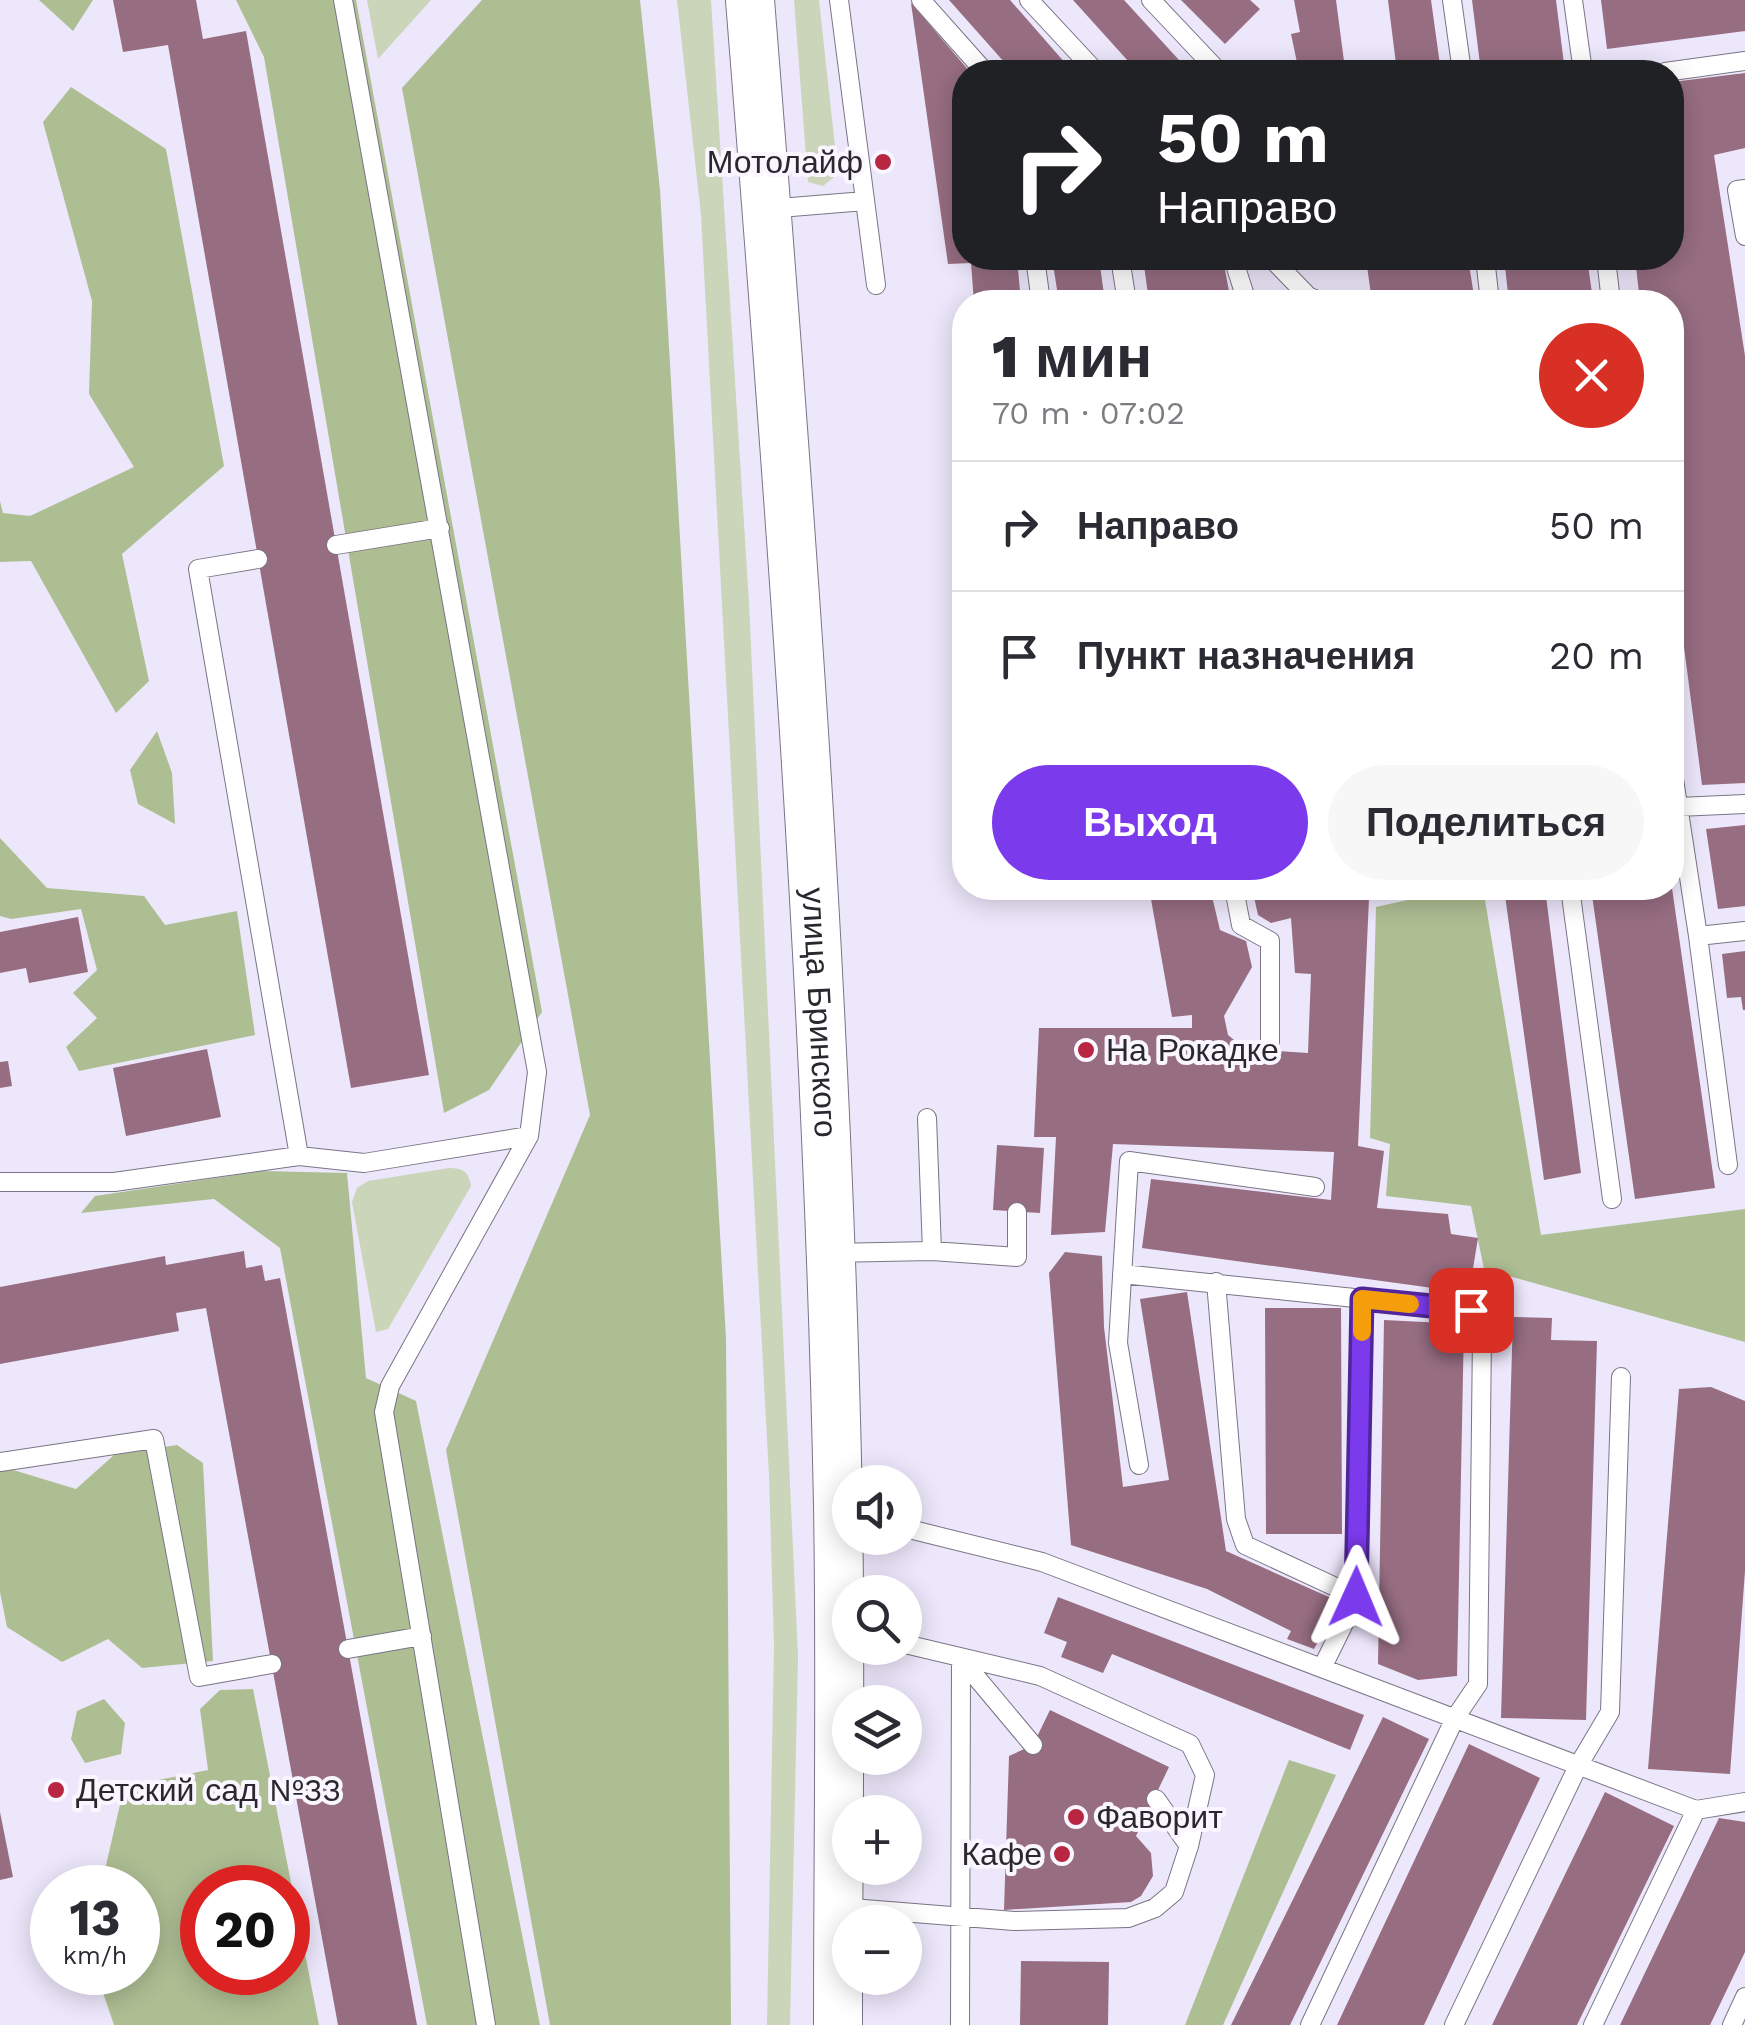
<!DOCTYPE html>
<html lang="ru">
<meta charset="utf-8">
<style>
body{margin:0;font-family:"Work Sans",sans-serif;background:#f7f7f7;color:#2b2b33;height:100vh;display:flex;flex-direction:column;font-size:38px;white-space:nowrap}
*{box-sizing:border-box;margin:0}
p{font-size:32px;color:#7c7c81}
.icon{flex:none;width:55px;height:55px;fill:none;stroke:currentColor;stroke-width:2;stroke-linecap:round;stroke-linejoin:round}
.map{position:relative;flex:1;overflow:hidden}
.panel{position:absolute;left:952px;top:290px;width:732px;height:610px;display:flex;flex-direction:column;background:#fff;border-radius:40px;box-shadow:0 5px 25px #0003}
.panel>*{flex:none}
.hud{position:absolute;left:952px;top:60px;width:732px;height:210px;border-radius:40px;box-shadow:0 5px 25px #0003;background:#202124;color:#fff;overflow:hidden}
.fabs{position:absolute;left:832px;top:1465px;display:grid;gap:20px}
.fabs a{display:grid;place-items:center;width:90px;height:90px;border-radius:50%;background:#fff;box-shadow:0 5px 25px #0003;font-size:50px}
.speed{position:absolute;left:30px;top:1865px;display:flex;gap:20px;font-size:50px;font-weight:700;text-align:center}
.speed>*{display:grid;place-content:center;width:130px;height:130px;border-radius:50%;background:#fff;box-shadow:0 5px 25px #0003;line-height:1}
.speed small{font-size:25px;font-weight:400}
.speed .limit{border:15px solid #d22;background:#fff;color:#111}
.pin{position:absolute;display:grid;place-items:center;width:85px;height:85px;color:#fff;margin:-42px;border-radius:20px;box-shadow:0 5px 15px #0006}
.me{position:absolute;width:110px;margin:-55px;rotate:1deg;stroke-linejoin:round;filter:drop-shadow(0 0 8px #0008)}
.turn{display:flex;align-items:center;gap:35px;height:210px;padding:0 40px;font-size:45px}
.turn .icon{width:130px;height:130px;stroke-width:2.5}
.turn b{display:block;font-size:70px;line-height:85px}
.round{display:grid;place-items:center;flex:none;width:105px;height:105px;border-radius:52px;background:#f7f7f7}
.head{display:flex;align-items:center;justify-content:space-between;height:170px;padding:0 40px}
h1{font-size:60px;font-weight:800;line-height:75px}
.cta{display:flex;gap:20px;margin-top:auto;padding:20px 40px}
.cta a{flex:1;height:115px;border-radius:60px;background:#7c3aed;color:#fff;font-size:40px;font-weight:800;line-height:115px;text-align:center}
.cta a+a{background:#f7f7f7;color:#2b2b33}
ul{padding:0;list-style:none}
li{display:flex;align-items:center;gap:30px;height:130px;padding:0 40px;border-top:2px solid #e1e1e2}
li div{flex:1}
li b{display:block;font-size:38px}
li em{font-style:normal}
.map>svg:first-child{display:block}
</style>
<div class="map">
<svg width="1745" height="2025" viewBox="0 0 1745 2025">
<rect width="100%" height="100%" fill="#ede7fb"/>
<!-- green -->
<path fill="#cad5ba" d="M367 0H431L378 59Z
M677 0H711L749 603 798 1656 790 2025H767L774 1645 769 1476 701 215Z
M794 0H819L838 174 823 186 808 182Z
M449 1168C463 1168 469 1172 471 1186L388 1329 376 1332 352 1202 357 1188 368 1181Z"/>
<!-- forest -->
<path fill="#aebe93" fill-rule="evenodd" d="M39 0H93L73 31Z
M236 0H356L542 1012 489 1090 444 1113 264 57Z
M482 0H640L660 190 726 1338 731 2025H550L446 1450 590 1115 402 88Z
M71 87 166 149 224 466 122 554 149 681 116 713 31 561 0 562V501L3 513 30 516 134 467 89 394 92 301 43 122Z
M157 731 172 773 175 824 138 804 130 770Z
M0 838 47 888 144 896 165 925 237 911 255 1035 79 1071 66 1047 97 1018 73 993 97 970 81 909 11 919 0 916Z
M1411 888H1483L1541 1235 1745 1209V1342L1484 1269 1471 1206 1386 1196 1390 1144 1370 1138 1376 907 1412 899Z
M262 1171 347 1173 366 1378 416 1401 540 2025H427L280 1248 214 1199 81 1213 95 1196Z
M177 1445 203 1463 213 1661 142 1668 108 1639 62 1662 7 1627 0 1592V1466L76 1489 114 1455Z
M253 1689 319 2025H114L100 1984 113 1973 138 1972V1952L148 1943 138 1935V1888L101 1887 124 1787 208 1770 200 1709 220 1690ZM202 1888H288V1972H202Z
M104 1699 125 1723 121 1754 85 1763 71 1739 77 1711Z
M1289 1760 1336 1775 1223 2025H1185Z"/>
<!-- building -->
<path fill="#976d82" d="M113 0H196L203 39 246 31 429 1075 351 1088 168 45 123 52Z
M949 0H1010L1073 72H1013Z
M1073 0H1124L1190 72H1138Z
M1181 0H1250L1260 9 1225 44Z
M1294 0H1336L1345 69 1299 72 1291 34 1300 32Z
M1388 0H1431L1441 72H1397Z
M1472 0H1556L1565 72H1481Z
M1601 0H1745V31L1607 49Z
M911 3 970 72H965V258H1017L1021 302H974L971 263 948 264Z
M1745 73V148L1714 155 1745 356V783L1702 785 1672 555V302H1640L1635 258H1672V82Z
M1052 258H1099L1105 302H1059Z
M1143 258 1223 259 1231 302H1149Z
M1386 258H1468L1475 302H1372L1367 266 1387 263Z
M1504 258H1587L1593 300 1509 302Z
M1745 825V906L1718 909 1706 829Z
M1149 888H1210L1220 930 1246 941 1252 967 1224 1016 1228 1035 1245 1049 1308 1053 1311 974 1295 973 1291 918 1271 923 1258 915 1252 888H1403V892L1369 898 1358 1146 1384 1151 1377 1208 1448 1214 1451 1234 1478 1238 1469 1293 1142 1248 1151 1179 1331 1200 1334 1152 1113 1144 1105 1232 1051 1235 1056 1137H1034L1039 1028H1192V1015L1172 1017Z
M1504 888H1545L1581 1173 1544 1180Z
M1591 888H1672L1715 1188 1635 1199Z
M78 917 88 972 29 983 26 968 0 973V932Z
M1745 951V1010H1743L1741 997 1727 998 1722 954Z
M207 1049 221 1117 126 1136 113 1068Z
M8 1061 12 1086 0 1088V1062Z
M997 1145 1044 1148 1040 1213 993 1210Z
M244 1251 246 1268 262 1265 265 1281 280 1278 417 2025H338L206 1308 176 1313 179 1331 0 1364V1287L165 1256 166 1265Z
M1065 1252 1102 1256 1104 1327 1123 1487 1169 1480 1140 1299 1187 1292 1226 1551 1340 1602 1314 1649 1287 1639 1291 1631 1207 1589 1071 1545 1049 1273Z
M1265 1308H1341L1342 1534H1266Z
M1513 1317 1552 1318 1551 1340 1597 1341 1586 1720 1501 1718Z
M1384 1320 1464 1324 1457 1676 1418 1680 1378 1664Z
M1711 1387 1745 1401V1571L1730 1774 1648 1769 1679 1389Z
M1058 1597 1364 1715 1350 1750 1112 1654 1103 1673 1061 1657 1067 1642 1044 1633Z
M1050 1710 1169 1767 1136 1836 1151 1853 1153 1876 1141 1896 1131 1902 1004 1910 1009 1756 1033 1745Z
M1383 1717 1429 1739 1290 2025H1231Z
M1469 1744 1540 1778 1424 2025H1337Z
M1605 1792 1674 1826 1577 2025H1492Z
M0 1812 13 1877 0 1880Z
M1719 1818 1745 1822V1952L1710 2025H1620Z
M1021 1961 1109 1962 1108 2025H1020Z"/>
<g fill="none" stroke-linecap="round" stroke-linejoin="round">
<defs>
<path id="lane" d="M343 0 537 1072 529 1136 390 1386 384 1412 486 2025
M839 0 876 285
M921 0 985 72
M1029 0 1096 72
M1151 0 1219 72
M1452 0 1462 72
M1573 0 1583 72
M1665 72 1745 61
M1745 189 1737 190 1745 236
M767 209 865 201
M1035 258 1041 302
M1120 258 1127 302
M1233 258 1247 302
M1271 258 1308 296 1321 302
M1485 258 1490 302
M1606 258 1611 302
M336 545 440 528
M258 559 198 569 299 1156
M1672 766 1698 936 1745 931
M1678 807 1745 804
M1234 888 1241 925 1270 941V1042
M1570 888 1612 1199
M1698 936 1728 1165
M927 1118 932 1251
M0 1182H114L299 1156 364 1163 529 1136
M830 1253 932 1251 1017 1257V1212
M1122 1274 1471 1310 1482 1335 1478 1684 1455 1718 1310 2025
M1216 1282 1236 1519 1245 1545 1357 1597
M0 1462 154 1439 199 1677 272 1664
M1139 1465 1118 1343 1129 1161 1315 1187
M905 1528 1042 1562 1696 1810 1745 1802
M905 1644 1040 1676 1190 1744 1205 1775 1189 1846
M348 1649 422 1636
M961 1659 1033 1745
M1322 1668 1357 1597 1362 1299
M839 1907 1014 1921 1128 1918 1155 1908 1174 1892 1189 1846 1156 1799
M960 2025 961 1659
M1454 2025 1578 1766 1610 1712 1621 1377
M1593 2025 1696 1810
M1732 2025 1745 1997"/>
<g id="secondary">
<path id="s1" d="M750 0C790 501 828 1002 838 1505 841 1678 838 1852 838 2025"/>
</g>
</defs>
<!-- lane casing -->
<use href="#lane" stroke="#7a7486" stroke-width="20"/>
<!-- secondary casing -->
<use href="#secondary" stroke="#7a7486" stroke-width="50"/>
<!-- lane -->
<use href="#lane" stroke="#fff" stroke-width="18"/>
<!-- secondary -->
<use href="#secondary" stroke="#fff" stroke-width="48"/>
</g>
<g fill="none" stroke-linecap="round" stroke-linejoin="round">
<defs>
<path id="route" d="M1356 1597 1362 1299 1471 1310"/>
</defs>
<!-- route casing -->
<use href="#route" stroke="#51269a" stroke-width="25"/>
<!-- route -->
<use href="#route" stroke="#7c3aed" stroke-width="18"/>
<!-- slow -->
<path stroke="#f59e0b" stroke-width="18" d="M1362 1332V1299L1410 1304"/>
</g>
<!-- markers -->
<g fill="#b82642" stroke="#f9f6ff" stroke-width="4">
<circle cx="883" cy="162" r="10"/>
<circle cx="1086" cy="1050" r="10"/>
<circle cx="56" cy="1790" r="10"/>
<circle cx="1076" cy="1817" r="10"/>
<circle cx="1062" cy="1854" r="10"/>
</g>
<g text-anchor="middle" stroke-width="8" stroke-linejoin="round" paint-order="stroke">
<!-- poi labels -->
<g font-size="32" fill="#2a272f" stroke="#f9f6ff" text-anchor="start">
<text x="863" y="173" text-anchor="end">Мотолайф</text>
<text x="1106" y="1061">На Рокадке</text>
<text x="76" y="1801">Детский сад №33</text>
<text x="1096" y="1828">Фаворит</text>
<text x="1042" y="1865" text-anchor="end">Кафе</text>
</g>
<!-- street labels -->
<g font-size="32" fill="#2a272f" stroke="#f9f6ff">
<text dy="11" stroke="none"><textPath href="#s1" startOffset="1015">улица Бринского</textPath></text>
</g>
</g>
</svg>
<div class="fabs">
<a><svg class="icon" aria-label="sound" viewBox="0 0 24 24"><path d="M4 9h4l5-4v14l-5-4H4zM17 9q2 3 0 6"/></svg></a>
<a><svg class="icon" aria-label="search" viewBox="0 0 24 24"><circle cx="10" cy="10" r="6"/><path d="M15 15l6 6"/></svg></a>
<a><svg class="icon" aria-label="layers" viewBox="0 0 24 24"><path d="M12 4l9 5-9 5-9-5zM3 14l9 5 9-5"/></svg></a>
<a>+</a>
<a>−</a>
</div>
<div class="speed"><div>13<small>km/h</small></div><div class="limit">20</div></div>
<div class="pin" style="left:1471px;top:1310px;background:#d93025"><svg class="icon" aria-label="arrive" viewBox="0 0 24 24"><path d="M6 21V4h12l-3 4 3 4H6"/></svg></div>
<svg class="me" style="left:1356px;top:1597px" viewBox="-20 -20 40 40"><path d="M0-17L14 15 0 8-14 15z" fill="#7c3aed" stroke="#fff" stroke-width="4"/></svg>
<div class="hud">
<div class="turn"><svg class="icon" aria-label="right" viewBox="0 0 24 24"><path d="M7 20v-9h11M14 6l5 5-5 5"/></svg><div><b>50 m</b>Направо</div></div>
</div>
<section class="panel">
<div class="head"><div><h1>1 мин</h1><p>70 m · 07:02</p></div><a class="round" style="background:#d93025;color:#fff"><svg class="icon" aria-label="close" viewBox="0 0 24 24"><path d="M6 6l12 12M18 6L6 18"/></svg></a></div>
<ul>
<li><svg class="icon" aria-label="right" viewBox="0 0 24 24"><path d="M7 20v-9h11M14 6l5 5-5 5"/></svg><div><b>Направо</b></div><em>50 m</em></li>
<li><svg class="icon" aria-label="arrive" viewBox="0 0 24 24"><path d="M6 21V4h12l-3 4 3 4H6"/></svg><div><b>Пункт назначения</b></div><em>20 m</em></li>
</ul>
<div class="cta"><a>Выход</a><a>Поделиться</a></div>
</section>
</div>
